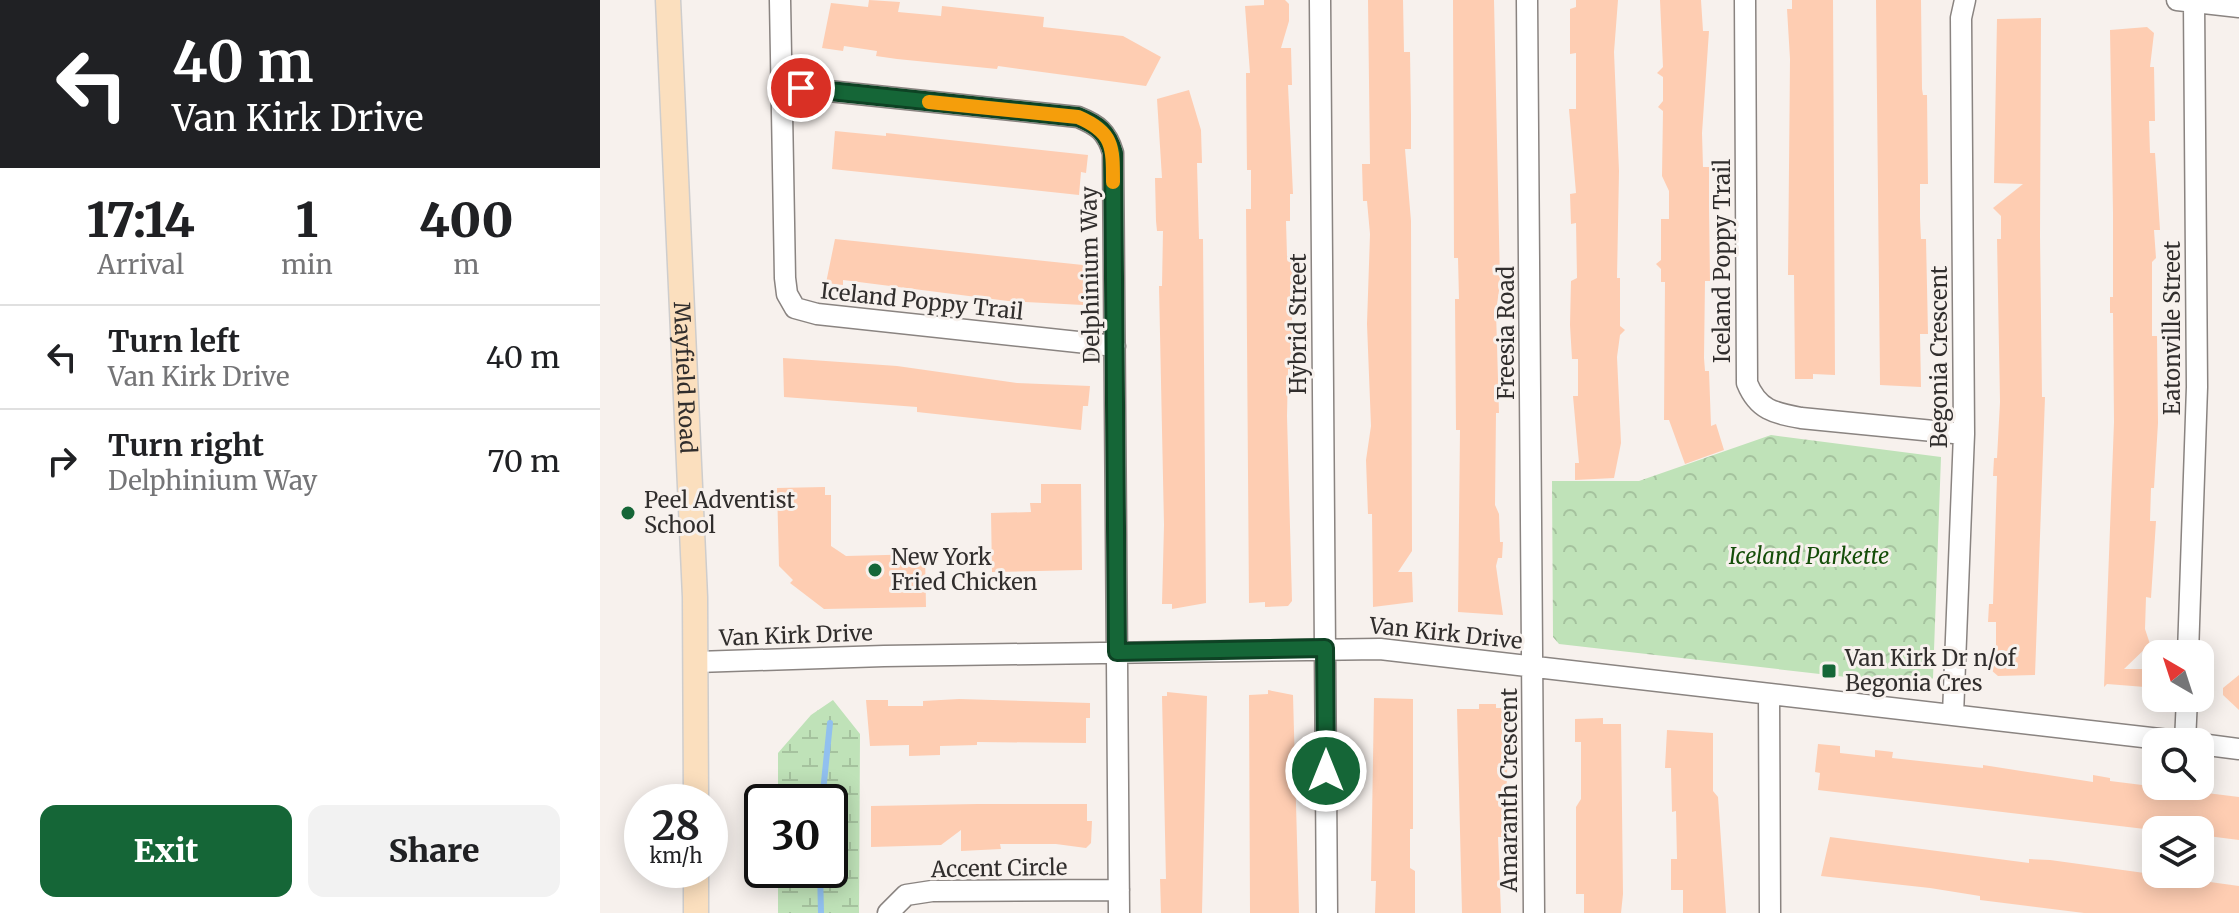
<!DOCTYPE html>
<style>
body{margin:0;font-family:Merriweather,serif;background:#f2f2f2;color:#202124;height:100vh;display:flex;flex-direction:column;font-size:30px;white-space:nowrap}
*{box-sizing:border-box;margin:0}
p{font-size:26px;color:#757577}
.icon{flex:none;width:44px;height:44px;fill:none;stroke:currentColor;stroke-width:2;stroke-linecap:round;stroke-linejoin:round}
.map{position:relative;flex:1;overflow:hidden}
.sheet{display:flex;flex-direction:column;background:#fff;width:600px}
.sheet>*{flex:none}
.hud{background:#202124;color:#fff;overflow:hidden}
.needle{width:52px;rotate:321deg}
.buttons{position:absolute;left:1542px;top:640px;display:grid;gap:16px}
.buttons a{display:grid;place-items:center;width:72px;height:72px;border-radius:16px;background:#fff;box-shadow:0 4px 20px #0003;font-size:40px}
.speed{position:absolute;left:24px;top:784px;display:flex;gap:16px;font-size:40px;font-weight:700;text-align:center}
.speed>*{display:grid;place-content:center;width:104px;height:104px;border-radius:50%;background:#fff;box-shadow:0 4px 20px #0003;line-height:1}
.speed small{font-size:20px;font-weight:400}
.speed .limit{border:4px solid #111;border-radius:12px;background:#fff;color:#111}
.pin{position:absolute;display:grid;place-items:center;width:68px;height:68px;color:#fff;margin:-34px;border:4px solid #fff;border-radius:50%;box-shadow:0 2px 8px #0007}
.me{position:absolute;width:88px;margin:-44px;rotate:0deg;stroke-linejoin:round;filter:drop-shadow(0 0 6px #0008)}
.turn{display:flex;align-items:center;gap:28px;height:168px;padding:0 40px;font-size:36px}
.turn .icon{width:104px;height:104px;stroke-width:2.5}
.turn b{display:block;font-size:56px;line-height:68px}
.eta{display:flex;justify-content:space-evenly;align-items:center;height:136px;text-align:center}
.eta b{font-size:48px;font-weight:800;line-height:56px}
.primary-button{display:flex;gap:16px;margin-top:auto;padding:16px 40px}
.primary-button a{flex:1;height:92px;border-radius:16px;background:#156637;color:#fff;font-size:32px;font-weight:800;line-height:92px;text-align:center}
.primary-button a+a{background:#f2f2f2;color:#202124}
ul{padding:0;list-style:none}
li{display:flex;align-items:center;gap:24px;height:104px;padding:0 40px;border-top:2px solid #e0e0e0}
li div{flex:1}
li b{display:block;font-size:30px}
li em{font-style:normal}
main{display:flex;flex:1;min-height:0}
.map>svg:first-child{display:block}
</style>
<main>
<section class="sheet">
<div class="hud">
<div class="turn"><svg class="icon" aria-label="left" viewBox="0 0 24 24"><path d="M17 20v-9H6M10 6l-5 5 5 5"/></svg><div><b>40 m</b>Van Kirk Drive</div></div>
</div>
<div class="eta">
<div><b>17:14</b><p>Arrival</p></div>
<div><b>1</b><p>min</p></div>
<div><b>400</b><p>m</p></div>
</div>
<ul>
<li><svg class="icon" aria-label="left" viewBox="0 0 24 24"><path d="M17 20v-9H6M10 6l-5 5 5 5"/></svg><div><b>Turn left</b><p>Van Kirk Drive</p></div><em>40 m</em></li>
<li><svg class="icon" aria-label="right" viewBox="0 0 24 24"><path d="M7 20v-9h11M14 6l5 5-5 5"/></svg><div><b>Turn right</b><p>Delphinium Way</p></div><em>70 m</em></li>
</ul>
<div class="primary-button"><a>Exit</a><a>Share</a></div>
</section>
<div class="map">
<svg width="1639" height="913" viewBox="0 0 1639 913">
<defs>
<pattern id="forest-crowns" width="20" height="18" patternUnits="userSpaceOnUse" patternTransform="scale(2)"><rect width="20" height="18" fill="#bfe2b8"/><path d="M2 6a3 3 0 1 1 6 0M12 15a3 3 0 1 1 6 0" fill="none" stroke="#a5c29e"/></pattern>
<pattern id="wetland-marsh" width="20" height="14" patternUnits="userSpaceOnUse" patternTransform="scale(2)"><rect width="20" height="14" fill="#bfe2b8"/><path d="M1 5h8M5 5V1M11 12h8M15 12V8" fill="none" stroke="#a5c29e"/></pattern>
</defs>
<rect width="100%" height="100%" fill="#f7f1ed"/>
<!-- forest -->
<path fill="url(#forest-crowns)" d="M1171 435 1341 457 1333 678 1325 686 959 644 953 637 952 481H1039Z"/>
<!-- wetland -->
<path fill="url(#wetland-marsh)" d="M233 700 260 734 259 913H178V870H230V802H178V753L211 715Z"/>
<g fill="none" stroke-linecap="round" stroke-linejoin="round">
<!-- stream -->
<path stroke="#91c0ef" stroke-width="6" d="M222 802 230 723
M220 870 221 913"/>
</g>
<!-- building -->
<path fill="#fecdb2" d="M269 0 300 2 298 12 341 16 342 6 444 17 443 27 523 36 561 57 546 86 398 66 397 69 297 59 276 56 277 51 244 46 243 51 222 48 231 3 268 7Z
M664 0H685L689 4V21L681 48H691L692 85H688L693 194H690V221H686L687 256H693L692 325H695V370L688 369 687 416 692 601 688 606 665 607V602L649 603 646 209H651V170H647L646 73H650L645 6 664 5Z
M768 0H803L804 52H810L811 115V149H805L811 221 812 551 798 572H812L813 602 773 607 772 514H768L766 460 771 426 767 324 770 234 767 201H763L762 164H770Z
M853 0H894L900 284 896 311 899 413H896L895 505 899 514 900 542H903L902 558H898L896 566 903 615 858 612 860 430H856L855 299H859L858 258H854Z
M976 0H1018L1014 52 1019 171 1017 278H1020V326L1025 330 1020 335 1017 357 1021 443 1014 478 975 480V463H979L973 396H978V359H972L970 325 971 281 977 278 976 223 971 224 970 194 976 193 969 109H976V53L970 54V9L976 7Z
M1060 0H1101L1103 31H1109L1102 133 1103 167H1109V206L1110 281H1105L1104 358 1105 371H1109L1111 426 1116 424 1124 450 1085 464 1069 420H1064L1065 282H1061V269L1056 264 1061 260V219H1069V191L1062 176 1063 111 1058 107 1063 101V77L1057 73 1063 67Z
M1192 0H1233L1235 375 1213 374V379H1195L1194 275H1188L1190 59 1187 9H1192Z
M1276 0H1321L1322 89 1323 95H1327L1328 184H1320V218L1321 239H1326L1328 334H1320L1321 387 1280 385Z
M1441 18 1440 236 1442 397H1445L1435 675 1398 676 1391 670 1396 660V622H1388L1389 604H1393L1397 476H1393L1394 458H1397L1400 402 1397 239H1401V216L1393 208 1423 184 1394 183 1397 19Z
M1547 27 1554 33 1550 67H1554L1555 121H1549L1550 153H1555L1560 230H1554L1556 258 1552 262V336H1557L1558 423 1554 488H1551L1550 521H1556L1551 598 1546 597 1545 629 1550 644 1524 669H1546L1545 687 1507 684 1504 687 1514 422 1513 313H1510V297H1513V213L1510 30Z
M589 90 601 130 602 163H597L599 239H603L606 603 572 609V604H562L564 525 559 286H562L563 231H557L556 221 555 178H562L557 99Z
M235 131 286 136V133L488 155 486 173 481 172 479 195 232 169Z
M235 239 483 265V305L408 301 243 280V285L226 283Z
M183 358 297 366 417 383 490 386 488 406H483L481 430 317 412V407L184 397Z
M441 484H481L482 570 392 572 391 513 431 512 430 503H441Z
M225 487V495H231V546L246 556 325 554 326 607 224 609 190 583 193 580 179 566 177 488Z
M1639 675V710L1623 695V688Z
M668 690 693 695 699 913H650L649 695 668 694Z
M567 692 607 696 602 913H561L560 879H566L562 696H567Z
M774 698 813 699V829H810V868L815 871V913H775L776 881H771Z
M359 699 490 703V718H486V743L377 742V745L340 746V755L309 756V745L270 746 266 700H288V706H323V701Z
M879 704H896V708H902V743H908L905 837H898L901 913H862L857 709H879Z
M1003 718V724H1021L1023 894 1021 913H984V894H976V807L981 799V742H975V719Z
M1067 730 1113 733V791L1118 797 1126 913H1083V890H1071V859H1077L1076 811 1072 812 1071 768H1065Z
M1218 744 1240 746V753L1275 757V750L1293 752 1292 758 1383 768V765L1493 782V775L1510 778V781L1639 797V840L1600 835V830H1553L1218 790 1220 773 1215 772Z
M377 804H487V821H492L491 843 486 848 456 844H400L401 849 361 851V830L341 845 271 847V806Z
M1230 837 1429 863V859L1450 860 1639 886V913H1484L1380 900V896L1330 888 1221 876Z"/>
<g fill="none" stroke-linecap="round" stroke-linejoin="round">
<defs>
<path id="minor" d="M180 0 185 278 187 294 195 308 217 314 515 346
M720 0 727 913
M927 0 934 913
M1145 0 1147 383C1158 410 1174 413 1201 418L1364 434
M1577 0 1639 7
M181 86 478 117C498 125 507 132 513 153L519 913
M1588 654 1597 387 1594 2
M97 662 284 656 780 649 1586 742
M1169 694 1170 913
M1353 715 1364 434 1361 18 1365 0
M1585 742 1587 698
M1600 744 1639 749
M288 913 306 895 332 891 519 890"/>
<g id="major">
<path id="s1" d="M68 0 95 597 96 802"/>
<path d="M96 913V870"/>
</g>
</defs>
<!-- minor casing -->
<use href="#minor" stroke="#8a8481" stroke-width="23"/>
<!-- major casing -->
<use href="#major" stroke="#cecdcd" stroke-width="27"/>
<!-- minor -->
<use href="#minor" stroke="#fff" stroke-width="20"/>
<!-- major -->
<use href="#major" stroke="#fbdfbe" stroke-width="24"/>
</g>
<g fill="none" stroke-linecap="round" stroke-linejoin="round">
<defs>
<path id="route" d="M201 88 478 117C498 125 507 132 513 153L517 652 725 648 726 771"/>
</defs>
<!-- route casing -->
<use href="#route" stroke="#0e4224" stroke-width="20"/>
<!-- route -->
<use href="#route" stroke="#156637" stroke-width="14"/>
<!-- slow -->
<path stroke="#f59e0b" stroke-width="14" d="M329 102 478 117C513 132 513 146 513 182"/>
</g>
<!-- markers -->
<g fill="#156637" stroke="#f7f1ed" stroke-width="3">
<circle cx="28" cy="513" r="8"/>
<circle cx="275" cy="570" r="8"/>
<rect x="1221" y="663" width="16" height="16" rx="4"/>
</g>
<g text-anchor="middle" stroke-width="6" stroke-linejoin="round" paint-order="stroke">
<!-- street labels -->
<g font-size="22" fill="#312e2d" stroke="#f7f1ed">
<text transform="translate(1122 261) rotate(-90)" y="8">Iceland Poppy Trail</text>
<text transform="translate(490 275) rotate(-91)" y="8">Delphinium Way</text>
<text transform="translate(322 301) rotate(6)" y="8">Iceland Poppy Trail</text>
<text transform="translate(698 324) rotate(-90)" y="8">Hybrid Street</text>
<text transform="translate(1572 328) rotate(-90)" y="8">Eatonville Street</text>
<text transform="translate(906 333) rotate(-90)" y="8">Freesia Road</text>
<text transform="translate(1339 357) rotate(-90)" y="8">Begonia Crescent</text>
<text dy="8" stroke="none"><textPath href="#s1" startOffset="378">Mayfield Road</textPath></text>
<text transform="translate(846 633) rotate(6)" y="8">Van Kirk Drive</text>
<text transform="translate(196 635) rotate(-2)" y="8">Van Kirk Drive</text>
<text transform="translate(909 790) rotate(-90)" y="8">Amaranth Crescent</text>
<text transform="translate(399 868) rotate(-1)" y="8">Accent Circle</text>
</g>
<!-- poi labels -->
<g font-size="22" fill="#312e2d" stroke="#f7f1ed" text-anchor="start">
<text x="44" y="508">Peel Adventist<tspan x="44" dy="25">School</tspan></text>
<text x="291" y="565">New York<tspan x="291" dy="25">Fried Chicken</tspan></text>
<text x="1245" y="666">Van Kirk Dr n/of<tspan x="1245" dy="25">Begonia Cres</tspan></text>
</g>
<!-- park labels -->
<g font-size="22" font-style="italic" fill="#144d08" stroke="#f7f1ed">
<text x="1209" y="564">Iceland Parkette</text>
</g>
</g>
</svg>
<div class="buttons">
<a><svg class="needle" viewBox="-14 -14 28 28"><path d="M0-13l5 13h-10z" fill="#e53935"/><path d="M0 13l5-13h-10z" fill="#757577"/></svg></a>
<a><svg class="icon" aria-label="search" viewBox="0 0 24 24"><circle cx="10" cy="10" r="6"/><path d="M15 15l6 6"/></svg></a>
<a><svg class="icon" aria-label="layers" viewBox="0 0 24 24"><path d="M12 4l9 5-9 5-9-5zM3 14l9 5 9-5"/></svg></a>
</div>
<div class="speed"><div>28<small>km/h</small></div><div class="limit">30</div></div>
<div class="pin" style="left:201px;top:88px;background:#d93025"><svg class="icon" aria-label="arrive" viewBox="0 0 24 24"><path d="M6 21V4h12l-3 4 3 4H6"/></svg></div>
<svg class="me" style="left:726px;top:771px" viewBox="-20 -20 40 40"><circle r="17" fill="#156637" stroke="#fff" stroke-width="3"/><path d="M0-11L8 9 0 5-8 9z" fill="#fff"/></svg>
</div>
</main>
